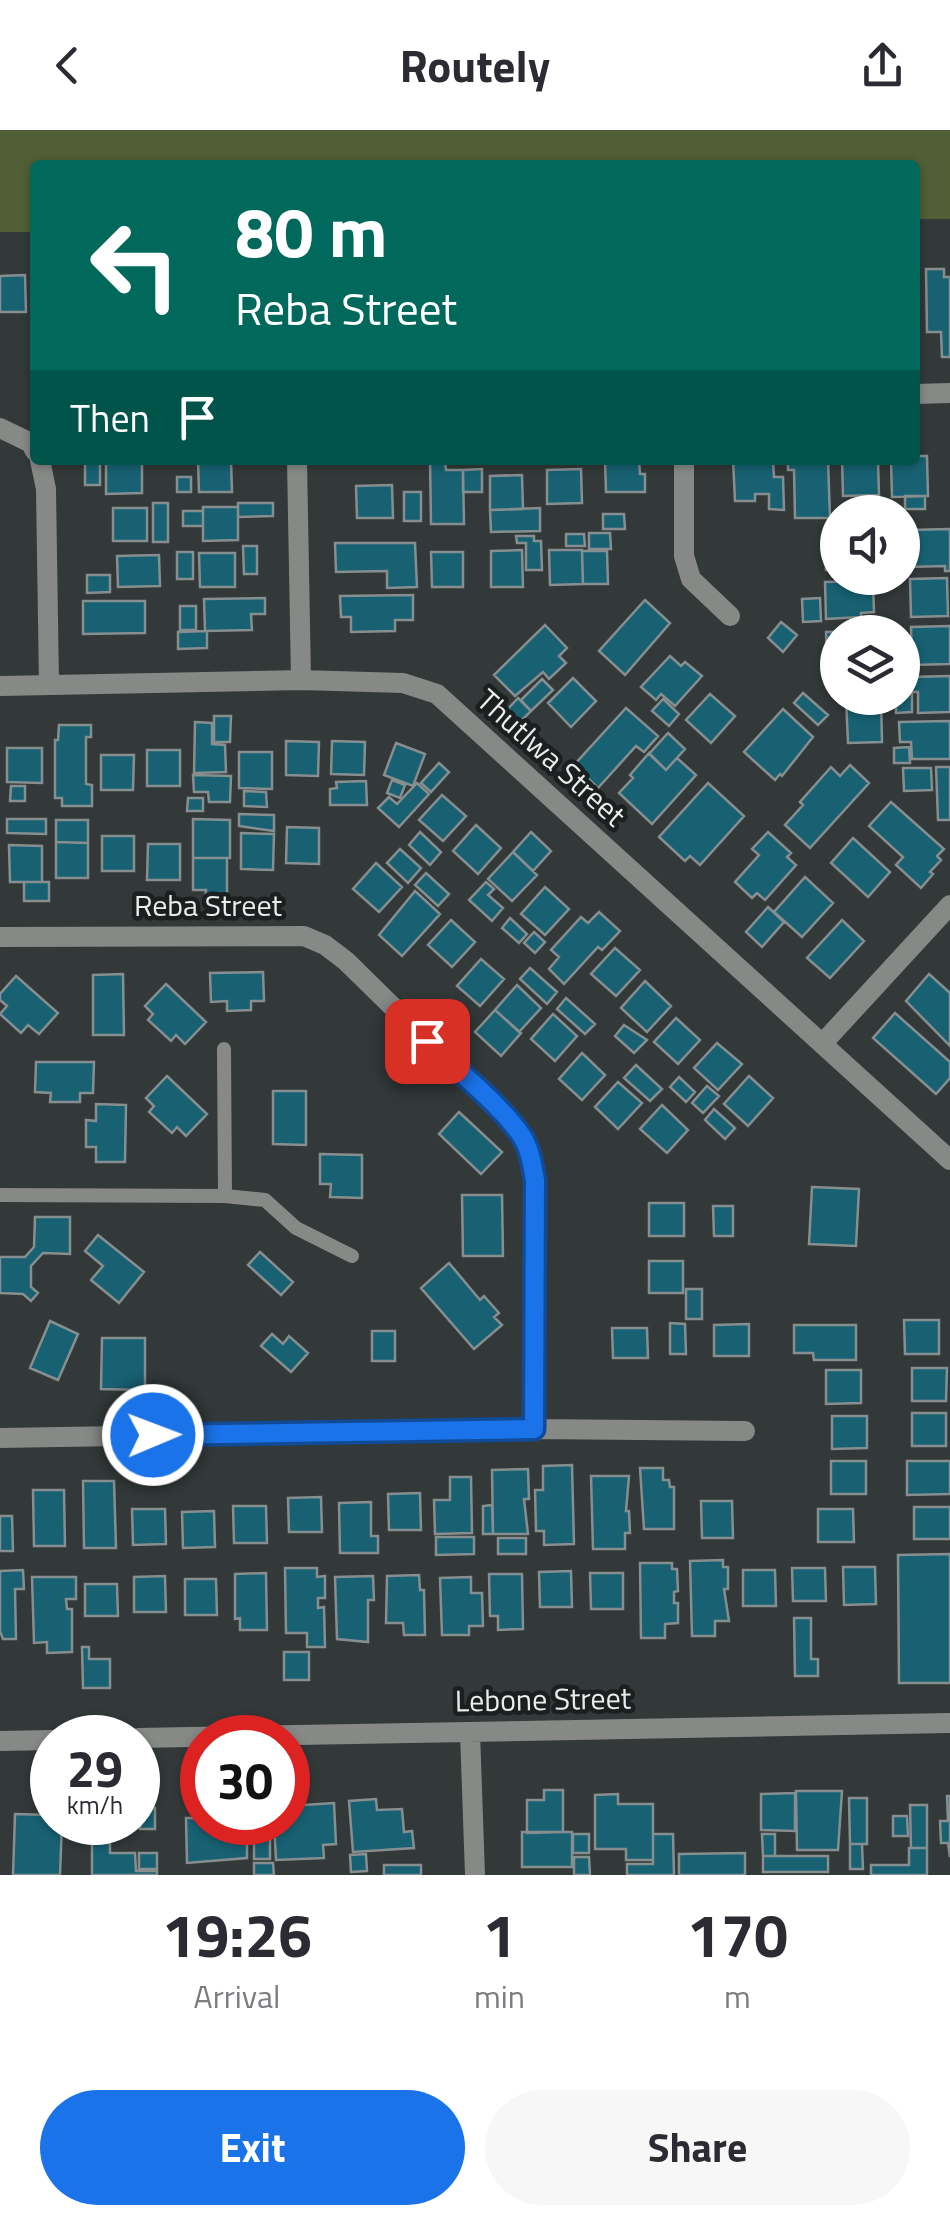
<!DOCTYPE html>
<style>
body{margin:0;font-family:"Titillium Web",sans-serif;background:#f7f7f7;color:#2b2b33;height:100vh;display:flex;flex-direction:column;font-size:38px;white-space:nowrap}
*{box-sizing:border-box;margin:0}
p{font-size:32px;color:#7c7c81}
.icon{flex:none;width:55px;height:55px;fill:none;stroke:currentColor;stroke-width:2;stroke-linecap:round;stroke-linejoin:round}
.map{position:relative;height:1745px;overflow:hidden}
.sheet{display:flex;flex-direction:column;background:#fff;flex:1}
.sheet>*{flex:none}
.guide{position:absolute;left:30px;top:30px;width:890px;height:305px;border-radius:10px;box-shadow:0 2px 8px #0004;background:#00695c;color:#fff;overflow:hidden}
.buttons{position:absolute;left:820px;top:365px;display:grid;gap:20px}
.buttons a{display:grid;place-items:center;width:100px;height:100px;border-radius:50%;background:#fff;box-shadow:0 2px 8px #0004;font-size:50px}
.speed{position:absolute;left:30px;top:1585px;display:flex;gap:20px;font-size:50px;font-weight:700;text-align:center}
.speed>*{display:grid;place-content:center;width:130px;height:130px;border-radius:50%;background:#fff;box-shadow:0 2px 8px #0004;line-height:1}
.speed small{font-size:25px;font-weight:400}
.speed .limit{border:15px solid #d22;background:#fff;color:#111}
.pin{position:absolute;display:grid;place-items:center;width:85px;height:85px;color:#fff;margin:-42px;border-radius:20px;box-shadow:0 5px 15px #0006}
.me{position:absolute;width:110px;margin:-55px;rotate:89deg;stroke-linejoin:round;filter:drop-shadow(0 0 8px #0008)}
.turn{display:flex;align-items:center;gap:35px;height:210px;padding:0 40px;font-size:45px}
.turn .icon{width:130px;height:130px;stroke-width:2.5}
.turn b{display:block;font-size:70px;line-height:85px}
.then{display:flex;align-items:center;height:95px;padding:0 40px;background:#0003;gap:20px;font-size:38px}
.eta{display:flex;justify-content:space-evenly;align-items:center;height:170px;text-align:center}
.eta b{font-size:60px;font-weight:700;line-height:70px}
.button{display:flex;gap:20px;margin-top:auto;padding:20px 40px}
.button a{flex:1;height:115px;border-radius:60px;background:#1a73e8;color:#fff;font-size:40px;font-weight:700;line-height:115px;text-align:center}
.button a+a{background:#f7f7f7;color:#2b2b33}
header{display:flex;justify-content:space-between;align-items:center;height:130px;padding:0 40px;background:#fff;font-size:45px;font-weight:700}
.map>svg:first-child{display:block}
</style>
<header><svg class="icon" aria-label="back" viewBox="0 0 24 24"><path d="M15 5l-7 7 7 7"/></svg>Routely<svg class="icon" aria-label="share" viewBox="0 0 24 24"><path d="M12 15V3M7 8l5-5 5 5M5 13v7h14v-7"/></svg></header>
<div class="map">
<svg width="950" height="1745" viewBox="0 0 950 1745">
<rect width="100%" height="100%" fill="#323938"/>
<!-- green -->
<path fill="#505f36" d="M0 0H950V89H915V35H35V102H0Z"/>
<!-- building -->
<path fill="#176172" stroke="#878e90" stroke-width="2.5" d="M926 139H944V147H950V227H942L941 202H927Z
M25 145 26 182H0V146Z
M915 326H927L928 366 892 367 891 330H915Z
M198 330H231L232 362H199Z
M430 330H445L446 340H463L464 394H431Z
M605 330H639L640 344H645V362H606Z
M733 330H773L774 347H783L784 380 769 379V364H755V371H735Z
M788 330H828L830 388H795L794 340H788Z
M842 330H878L879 365 843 366Z
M85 332H100V355H85Z
M142 333V363L106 364V334Z
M482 339V362H463V340Z
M581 339 582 373 547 374V340Z
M522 345 523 379 490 380V346Z
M177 347H191V362H177Z
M392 355 393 388H357L356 356Z
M404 362H421V391H404Z
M905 366H925V379H905Z
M153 373H168V412H153Z
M238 373H273V386L238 387Z
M203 377H238V410L203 411Z
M877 377V382H842V378Z
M113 378H147V411H113Z
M540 378V401L491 402 490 380Z
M183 381H203V396H183Z
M603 384H624L625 399H603Z
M950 399V441H945V436L908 437 907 400Z
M589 403H610L611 419H589Z
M566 404H584L585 416H566Z
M516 406H534V411H541L542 440H526V413H517Z
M825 407H838V440H826Z
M335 413H415L417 457 387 458V441L336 442Z
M243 416H257V444H244Z
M522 420 523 457H491V421Z
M549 420H582L583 454 550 455Z
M582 421H607L608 454H583Z
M177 422H193V449H177Z
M431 422H463V457H432Z
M199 423H235V457H200Z
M159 425 160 456 118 457 117 426Z
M87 445H110V462L87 463Z
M947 448 948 486 911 487 910 449Z
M873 451 874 482 861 483V487L826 489 825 452Z
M413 465V490H395V501L351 502V487H341L340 466Z
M265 468V484H251L252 500 205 501 204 469Z
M820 468 821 491 803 492 802 469Z
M645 470 670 493 625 545 599 521Z
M83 471H145V503L83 504Z
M180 476H196V500H180Z
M781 492 797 505 783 522 768 508Z
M545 495 567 518 559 526 566 533 549 549 543 542 515 566 494 545Z
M950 496V534L912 535 911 497Z
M207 501V518L178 519V502Z
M876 501 838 502V534H827L826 502Z
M670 526 681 536 685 532 702 546 675 576 661 564 656 570 641 557Z
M950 546V582L918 583V562H910V547Z
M573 548 596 571 571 597 548 573Z
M542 549 553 560 531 581 521 570Z
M803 563 828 585 818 595 794 573Z
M710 564 735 586 711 613 686 590Z
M902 564H912V582L896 583V568H902Z
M518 568 531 581 518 594 505 582Z
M846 568H881L882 612 848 613Z
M663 569 679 584 669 596 652 581Z
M626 578 658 606 644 622 636 616 598 658 574 635Z
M783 579 813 607 782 646 780 644 775 650 744 622Z
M214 586H231L230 612H214Z
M950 591V629H912L911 612H900L899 592Z
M195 592 212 593V614L225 615 226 642 194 643Z
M59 595H91V607H86V654L92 655V676H62V668H55V610H58Z
M668 603 685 619 666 640 649 624Z
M286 611 319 612 318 646 286 645Z
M332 611 365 612 364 645 331 644Z
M396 613 425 624 413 656 384 645Z
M909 617 910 633H894V618Z
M7 618H42V653L7 652Z
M147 620H180V656H147Z
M239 622H272V659L239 658Z
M649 623 666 640 677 628 696 645 652 694 619 663 633 648 630 645Z
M101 625H134L133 660H101Z
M439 633 449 642 431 662 421 653Z
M850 635 869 653 810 718 785 695 803 675 800 672 831 637 840 646Z
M936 637H950V690H938Z
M903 638H931L932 660 904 661Z
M193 645 231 646 230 672H209L208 662H194Z
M392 650 405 655 400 668 387 663Z
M366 651 367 675H330V659L337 658 336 652Z
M417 653 429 664 399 697 378 678 389 667 397 674Z
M708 653 744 686 700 735 690 726 685 731 659 707Z
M11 656H25V671H10Z
M244 661 266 662 267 677 244 676Z
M442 665 466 686 443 711 419 690Z
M188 668H203V681H187Z
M891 672 944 719 937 726 941 730 930 742 933 744 921 758 896 735 903 727 869 696Z
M239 684 274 685V701L239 696Z
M7 689H46V704L7 703Z
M193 689 230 690V728H193Z
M56 690H88V713L56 712Z
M476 695 501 718 478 744 453 721Z
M287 697 319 698V734L286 733Z
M420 702 441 722 430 735 409 715Z
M531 702 551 721 533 741 513 722Z
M768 702 791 723 787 727 796 735 765 770 757 763 752 768 735 752 759 725 752 719Z
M241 703 274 704 273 740 241 739Z
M102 706H134V741H102Z
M853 708 890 742 868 767 831 733Z
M56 712 88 713V748H56Z
M148 714H180V750H147Z
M9 715 42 716V752H10Z
M400 719 421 738 408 753 387 733Z
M513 722 537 745 512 771 488 749Z
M193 728H227V771H205L206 760H193Z
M376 733 402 757 379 782 353 759Z
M426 743 449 764 438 776 415 755Z
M805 747 833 773 802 807 774 782Z
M24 752H49V771H24Z
M486 752 494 759 488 765 503 778 492 791 469 770Z
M545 757 569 779 545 805 521 784Z
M415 761 440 784 402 826 379 805Z
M768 777 784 792 762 817 746 802Z
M599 782 620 801 602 820 598 817 564 854 549 839 559 827 551 820 581 787 588 793Z
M510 788 527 804 519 813 502 798Z
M451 790 475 812 452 837 428 815Z
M842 790 864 811 830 848 807 828Z
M534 802 545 812 535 823 524 813Z
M615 818 640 840 616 866 591 844Z
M481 829 504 849 480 876 457 856Z
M530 838 557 862 547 874 520 849Z
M263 842 264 871H251V880L227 881V871L211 872 210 843Z
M123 844 124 905H93V845Z
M929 844 950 863V916L906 871Z
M16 846 58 883 39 904 28 895 21 903 0 884 7 876 0 870V864Z
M645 851 671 876 647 902 621 878Z
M166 854 206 892 185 914 176 905 171 911 148 890 153 884 145 876Z
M517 855 541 878 519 902 495 880Z
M566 868 595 894 585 904 557 879Z
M495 880 521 903 501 926 475 902Z
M895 883 950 932V948L936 964 873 908Z
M553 884 577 906 555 931 531 909Z
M676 888 700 910 678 934 654 912Z
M624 895 647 910 634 923 615 906Z
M717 913 742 934 718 960 694 938Z
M582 923 605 945 582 970 559 949Z
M36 932H94L93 963H80V972H50L51 963 35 962Z
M636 935 662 959 650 971 624 948Z
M167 946 207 984 186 1006 177 997 172 1003 149 982 154 976 146 968Z
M749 946 773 968 748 996 724 974Z
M679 947 695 962 686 972 670 957Z
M618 952 642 973 618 999 595 977Z
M707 956 719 966 703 983 692 973Z
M273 961H306V1015L273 1014Z
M96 974 126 975 125 1032H96V1017H86V990L96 991Z
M662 975 688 1000 667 1023 640 999Z
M714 979 735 998 725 1009 705 990Z
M459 982 502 1022 481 1044 439 1004Z
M320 1024 362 1025V1068L330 1067 331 1054H320Z
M812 1057 859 1059 856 1116 809 1114Z
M462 1065H502L503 1126H463Z
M649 1073H684V1106H649Z
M713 1076H733V1106H714Z
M35 1087H70V1124L43 1123 31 1136V1157L38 1163 31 1171 23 1164 0 1163V1127H25L34 1117Z
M98 1105 144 1142 119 1173 91 1150 103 1136 85 1121Z
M260 1122 293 1152 281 1165 248 1135Z
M649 1131H683V1163H649Z
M449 1133 480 1170 484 1166 499 1183 494 1187 502 1195 474 1219 421 1158Z
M686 1159H702V1189H686Z
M904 1190H939V1224H905Z
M50 1191 78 1204 58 1250 30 1238Z
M670 1193 685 1194 686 1224H670Z
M749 1194V1226H714V1195Z
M794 1195H856V1230H814L813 1223H794Z
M612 1198H647L648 1228H613Z
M372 1201H395V1231H372Z
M272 1204 283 1214 289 1206 308 1223 291 1242 261 1216Z
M102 1208H145V1260L101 1259Z
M912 1238H947L946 1271H912Z
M826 1240H861V1273L826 1274Z
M912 1283H946V1316H912Z
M832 1286H867V1318L832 1319Z
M831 1331H866V1364H831Z
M907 1331H950V1364L907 1365Z
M572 1335 574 1414 544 1415V1401H536L535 1360H543V1336Z
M640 1338H663V1350H669L670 1357H674V1399H644Z
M528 1339 529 1369H524L528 1404H493L492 1340Z
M591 1346H629L626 1381H629L630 1403H625V1419H593Z
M450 1347H471L472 1403 435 1404 434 1370H450Z
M83 1351H114L116 1418H84Z
M33 1360H64L65 1416H34Z
M420 1363 421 1400H389L388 1364Z
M321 1367 322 1402H289L288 1368Z
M701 1371H732L733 1408H702Z
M371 1372V1406H378V1423H340L339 1373Z
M492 1375 493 1404H483V1376Z
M233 1376H266L267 1413H234Z
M914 1377H950V1409H914Z
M132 1379H165L166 1414 133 1415Z
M818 1379H853L854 1412H818Z
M214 1381 215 1417 183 1418 182 1382Z
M0 1386H12L13 1421H0Z
M436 1407H474V1424L436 1425Z
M498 1408H526V1424H498Z
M950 1424V1553H899L898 1425Z
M723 1430V1437H728V1459H724L729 1491H715V1506H692L690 1431Z
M640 1433H672V1439H677L678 1461 674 1462V1473H678V1493L665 1494V1508H641Z
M843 1437H875L876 1474 844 1475Z
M285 1438H317V1447L325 1446V1468H318V1478L324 1477 325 1517H307V1503H286Z
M792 1438H825L826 1471H793Z
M23 1440 24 1459H15L16 1509H3L0 1501V1441Z
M743 1440H775L776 1476H743Z
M571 1441 572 1477H540L539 1442Z
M266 1443 267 1500H240V1488L235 1489V1444Z
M590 1443H623V1479H591Z
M489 1444H522L523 1499 498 1500V1486H490Z
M419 1445 420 1460H424L425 1505H404L403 1493H386L387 1446Z
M165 1446 166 1482H134V1447Z
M373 1446 374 1470H368V1512L337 1509 335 1447Z
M32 1447H76V1469H66L67 1479H72V1522L47 1523V1512L34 1513Z
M471 1447V1463H482L483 1496H469V1505H442L440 1448Z
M185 1449H216L217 1485H185Z
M85 1454H117L118 1486H85Z
M794 1488H811V1529H818V1546H795Z
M82 1517H89V1529H110V1558H83Z
M284 1522H309V1550H284Z
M544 1660H563V1702L527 1703V1670H544Z
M796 1661H842L838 1720H797Z
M795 1663V1701L761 1700V1664Z
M618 1664V1674H653V1730H626V1719H595V1665Z
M947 1666H950V1727L948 1713H941L940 1691H948Z
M849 1668H867V1714H850Z
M376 1669 377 1680 402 1679 404 1702 412 1701 414 1718 353 1722 349 1671Z
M334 1673 336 1714 323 1715 324 1728 276 1730 274 1692H288V1676Z
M910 1675H927V1718H911Z
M140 1678H155V1699H140Z
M15 1684 52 1685V1692H62L60 1745H13Z
M893 1686H907L908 1706H893Z
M186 1688H202V1692H247V1728L187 1733Z
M254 1695H270V1729H254Z
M522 1702H572V1737H522Z
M573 1704H589V1723H573Z
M653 1704H673L674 1745H627V1734H653Z
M762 1704H775V1726H763Z
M92 1713H110V1723H135L136 1741H157V1745H92Z
M850 1714H862L863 1739H850Z
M909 1718H927V1745H871V1735H909Z
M139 1723H157V1739H139Z
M745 1723V1745H679V1724Z
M366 1724 367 1741 351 1742 350 1725Z
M763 1726H828V1742H763Z
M574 1727H589L590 1745H574Z
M254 1733H273L274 1745H254Z
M384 1735H421V1745H384Z"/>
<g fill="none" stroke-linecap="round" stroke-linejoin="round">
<!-- service -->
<path stroke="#878987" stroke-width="14" d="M224 919 225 1066
M0 1065 225 1066 265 1070 296 1098 352 1126"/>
<!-- minor -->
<path stroke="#878987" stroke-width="20" d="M915 264 950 263
M0 298 31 313 35 321
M40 330 46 359 49 555
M297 330 301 550
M684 330V426L691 449 730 486
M0 556 301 550 403 553 437 564 950 1030
M0 807 304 806 325 815 346 831 508 990C525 1009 531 1025 535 1050L534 1299
M822 914 950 775
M0 1308 534 1299 745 1301
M470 1602 475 1745
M138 1608 950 1593
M0 1611 52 1610"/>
</g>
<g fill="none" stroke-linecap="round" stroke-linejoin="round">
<defs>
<path id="route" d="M153 1305 534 1299 535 1050C532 1034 530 1018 521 1005 498 972 456 940 427 911"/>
</defs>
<!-- route casing -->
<use href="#route" stroke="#114b97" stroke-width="25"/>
<!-- route -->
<use href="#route" stroke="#1a73e8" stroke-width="18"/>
</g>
<g text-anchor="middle" stroke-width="9" stroke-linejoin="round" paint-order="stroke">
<!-- street labels -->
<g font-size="30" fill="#e9edec" stroke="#1c1f1f">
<text transform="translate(551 628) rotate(42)" y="10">Thutlwa Street</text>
<text x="208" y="786">Reba Street</text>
<text transform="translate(543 1570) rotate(-1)" y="10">Lebone Street</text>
</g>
</g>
</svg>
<div class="buttons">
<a><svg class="icon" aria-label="sound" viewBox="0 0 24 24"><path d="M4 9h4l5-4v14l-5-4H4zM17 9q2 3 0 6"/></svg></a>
<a><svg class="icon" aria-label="layers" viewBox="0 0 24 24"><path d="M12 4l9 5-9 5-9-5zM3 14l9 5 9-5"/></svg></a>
</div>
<div class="speed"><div>29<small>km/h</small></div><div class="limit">30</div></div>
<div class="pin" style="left:427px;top:911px;background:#d93025"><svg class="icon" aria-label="arrive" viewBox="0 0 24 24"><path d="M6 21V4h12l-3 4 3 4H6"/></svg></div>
<svg class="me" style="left:153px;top:1305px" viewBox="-20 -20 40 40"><circle r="17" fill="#1a73e8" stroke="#fff" stroke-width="3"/><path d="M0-11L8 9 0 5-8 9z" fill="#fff"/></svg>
<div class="guide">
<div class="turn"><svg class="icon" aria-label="left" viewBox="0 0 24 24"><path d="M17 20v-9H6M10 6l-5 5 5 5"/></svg><div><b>80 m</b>Reba Street</div></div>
<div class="then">Then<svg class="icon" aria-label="arrive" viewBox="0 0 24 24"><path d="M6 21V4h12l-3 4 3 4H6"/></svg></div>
</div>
</div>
<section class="sheet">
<div class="eta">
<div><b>19:26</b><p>Arrival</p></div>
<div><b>1</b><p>min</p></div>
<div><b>170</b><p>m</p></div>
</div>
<div class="button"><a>Exit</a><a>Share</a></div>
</section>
